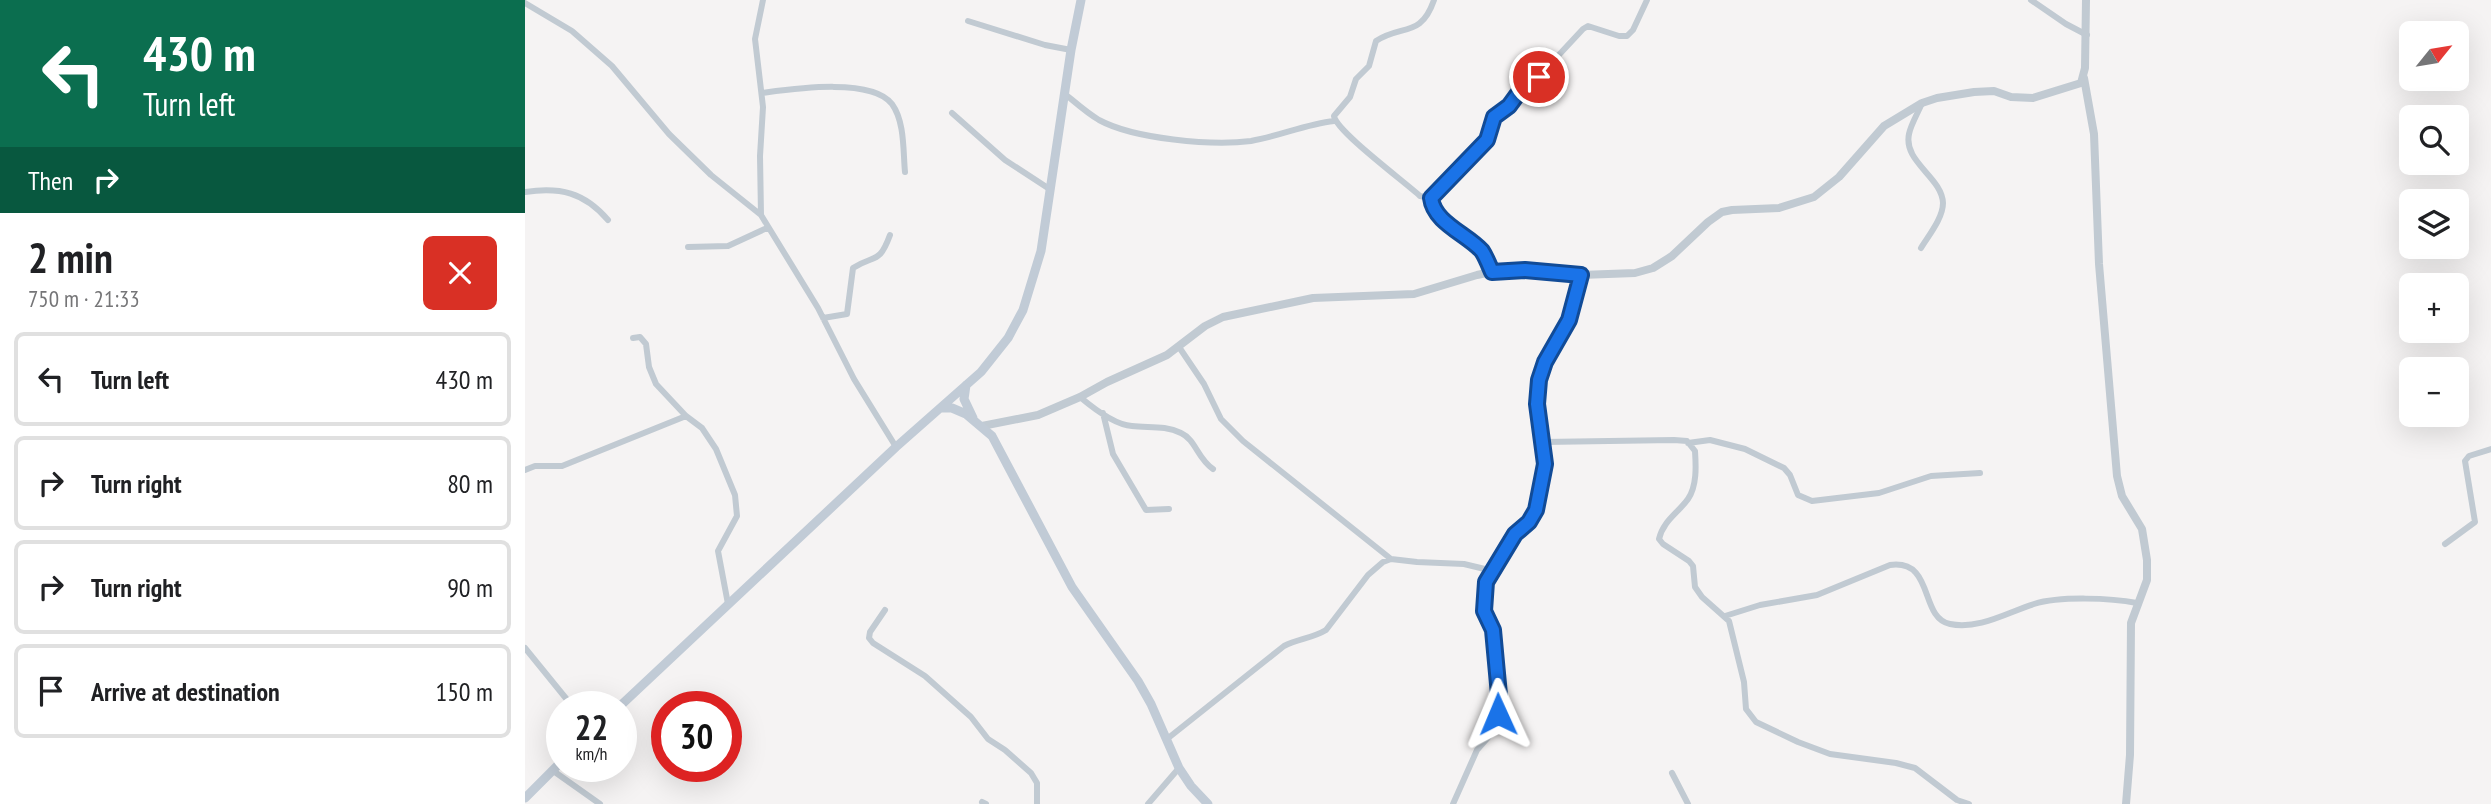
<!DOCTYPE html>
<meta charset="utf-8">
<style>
body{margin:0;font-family:"PT Sans Narrow",sans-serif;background:#f2f2f2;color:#202124;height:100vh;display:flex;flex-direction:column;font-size:26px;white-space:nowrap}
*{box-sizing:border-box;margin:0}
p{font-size:23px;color:#757577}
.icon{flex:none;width:38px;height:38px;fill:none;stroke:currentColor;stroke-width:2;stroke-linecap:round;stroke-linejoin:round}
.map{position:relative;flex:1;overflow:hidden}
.sheet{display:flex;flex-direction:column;background:#fff;width:525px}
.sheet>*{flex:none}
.guide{background:#0b6e4f;color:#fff;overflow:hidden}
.needle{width:46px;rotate:60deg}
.fabs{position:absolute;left:1874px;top:21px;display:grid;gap:14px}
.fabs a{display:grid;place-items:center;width:70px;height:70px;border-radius:10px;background:#fff;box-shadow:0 7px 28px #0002;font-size:35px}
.speed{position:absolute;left:21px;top:691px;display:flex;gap:14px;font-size:35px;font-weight:700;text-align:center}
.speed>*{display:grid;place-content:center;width:91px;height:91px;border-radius:50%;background:#fff;box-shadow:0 7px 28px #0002;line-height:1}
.speed small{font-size:18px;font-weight:400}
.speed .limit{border:10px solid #d22;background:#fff;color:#111}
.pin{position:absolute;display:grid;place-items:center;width:60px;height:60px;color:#fff;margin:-30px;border:4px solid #fff;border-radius:50%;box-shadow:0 2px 7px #0007}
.me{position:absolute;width:77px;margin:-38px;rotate:359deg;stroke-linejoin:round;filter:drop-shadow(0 0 5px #0008)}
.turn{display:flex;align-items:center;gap:24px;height:147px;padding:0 28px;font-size:32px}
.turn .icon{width:91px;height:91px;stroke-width:2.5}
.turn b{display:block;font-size:49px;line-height:60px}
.then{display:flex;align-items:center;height:66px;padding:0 28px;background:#0003;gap:14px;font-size:26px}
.round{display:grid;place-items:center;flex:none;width:74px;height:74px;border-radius:10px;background:#f2f2f2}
.head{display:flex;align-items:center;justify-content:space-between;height:119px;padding:0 28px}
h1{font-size:42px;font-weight:700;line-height:52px}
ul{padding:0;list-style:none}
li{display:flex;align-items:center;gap:21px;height:94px;margin:0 14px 10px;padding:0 14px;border:4px solid #e0e0e0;border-radius:10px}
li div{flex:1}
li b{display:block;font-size:26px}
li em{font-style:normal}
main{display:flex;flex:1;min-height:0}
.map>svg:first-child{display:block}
</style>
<main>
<section class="sheet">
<div class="guide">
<div class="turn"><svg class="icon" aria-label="left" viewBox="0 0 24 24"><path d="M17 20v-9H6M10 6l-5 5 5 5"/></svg><div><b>430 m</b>Turn left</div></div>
<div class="then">Then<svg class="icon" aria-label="right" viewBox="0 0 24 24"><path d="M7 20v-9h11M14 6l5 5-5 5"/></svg></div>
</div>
<div class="head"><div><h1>2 min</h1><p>750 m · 21:33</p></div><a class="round" style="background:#d93025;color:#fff"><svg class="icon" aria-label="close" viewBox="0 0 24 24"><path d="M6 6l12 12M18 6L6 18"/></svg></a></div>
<ul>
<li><svg class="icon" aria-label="left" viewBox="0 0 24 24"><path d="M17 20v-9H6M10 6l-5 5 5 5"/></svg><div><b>Turn left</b></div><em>430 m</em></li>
<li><svg class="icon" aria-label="right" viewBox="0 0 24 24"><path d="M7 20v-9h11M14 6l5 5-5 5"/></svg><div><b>Turn right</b></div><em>80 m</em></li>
<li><svg class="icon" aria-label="right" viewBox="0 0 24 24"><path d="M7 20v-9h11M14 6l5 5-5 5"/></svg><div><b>Turn right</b></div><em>90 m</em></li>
<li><svg class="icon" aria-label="arrive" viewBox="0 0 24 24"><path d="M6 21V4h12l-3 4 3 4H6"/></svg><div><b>Arrive at destination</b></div><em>150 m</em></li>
</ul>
</section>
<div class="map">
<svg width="1966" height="804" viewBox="0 0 1966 804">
<rect width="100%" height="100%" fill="#f5f3f3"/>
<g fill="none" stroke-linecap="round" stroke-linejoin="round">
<!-- minor -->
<path stroke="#c1cad2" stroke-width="6" d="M238 0 230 39 238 107 235 156 236 215 293 308 329 379 371 447
M1506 0 1541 24 1562 35
M0 3 47 31 87 66 144 134 186 175 236 215
M443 21 520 45 546 50
M237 93C267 89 347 77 367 104 380 122 378 152 380 172
M540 94C551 103 562 113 574 120 609 139 687 146 726 141 755 136 781 124 809 121
M427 113 480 160 526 190
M0 192C35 187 59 192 83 220
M906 198 895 196C880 182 811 131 809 116L825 97 831 79 844 66 851 41C877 24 896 38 909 0
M163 247 203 246 242 228
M1396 248C1404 235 1418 218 1418 203 1417 177 1378 162 1384 134 1386 124 1393 113 1397 103
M967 272 955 249 922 223 906 204 907 194 962 140 969 117 984 106 1003 80 1024 76 1031 58 1058 29 1063 26 1094 36H1102L1108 30 1122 0
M298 318 322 314 328 268C350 254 354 265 365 235
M108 338 115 337 121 344 124 367 131 384 161 416 177 428 191 449 210 495 212 516 193 551 203 604
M654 347 679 384 696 419 718 441 866 559
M555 397C568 408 590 425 607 426 624 428 640 425 656 433 671 440 672 458 688 469
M578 413 588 454 621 510 644 509
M1019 442 1149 440 1162 441 1170 451C1171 466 1172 486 1163 499 1153 513 1138 521 1134 539L1138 544 1164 561 1168 566 1170 587 1177 597 1204 621 1219 682 1221 709 1231 722 1273 742 1305 754 1371 763 1390 768 1432 800 1444 804
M1163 443 1185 440 1220 449 1259 468 1265 475 1273 495 1287 501 1354 493 1406 476 1455 473
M0 470 10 466H37L161 416
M1920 544 1950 522 1940 461 1944 456 1966 449
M360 610 345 632 344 638 348 643 400 676 446 717 463 739 480 750 506 773 512 783V804
M1200 616 1235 605 1292 595 1365 565C1410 559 1394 618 1425 624 1454 630 1483 612 1509 604 1535 596 1586 598 1612 603
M0 648 48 707
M642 739 759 646C773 639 788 638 801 630L843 575 858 562 866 559 892 562 939 564 968 571
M27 770 75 804
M1147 773 1163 804
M457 802 461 804
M623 804 654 768
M928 804 952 750 966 734 973 714 974 695 968 630 959 611V595L961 582 990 534 1004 522 1011 511 1020 464 1012 404 1014 380 1020 362 1044 320 1056 275"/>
<!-- tertiary -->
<path stroke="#c1cad2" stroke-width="8" d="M1559 78 1569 134 1574 264 1592 476 1597 496 1617 529 1622 560V580L1606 623 1605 755 1601 804
M457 426 513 415 555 397 582 382 642 355 680 326 698 317 788 298 889 294 952 275 980 269 1056 275 1110 273 1128 268 1147 256 1183 222 1197 212 1207 210 1254 208 1289 197 1314 177 1359 126 1397 103 1412 98 1449 92 1469 91 1486 97 1508 98 1556 83 1560 68 1561 0"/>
<!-- secondary -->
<path stroke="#c1cbd6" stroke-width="9" d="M441 385 439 399 448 418
M417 408H427L441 414 467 436 547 587 613 681 626 704 654 768 666 786 683 804
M94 707 371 447 456 372 483 338 498 310 516 251 546 50 556 0
M0 798 37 761"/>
</g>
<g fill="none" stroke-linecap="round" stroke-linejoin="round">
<defs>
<path id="route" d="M973 714 974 695 968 630 959 611 961 582 990 534 1004 522 1011 510 1020 464 1012 404 1014 380 1020 362 1044 320 1056 275 1000 270 967 272C964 265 961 257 957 251 942 234 909 223 906 198L962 140 969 117 984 106 1003 80 1014 77"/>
</defs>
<!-- route casing -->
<use href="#route" stroke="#114b97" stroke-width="18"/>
<!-- route -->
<use href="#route" stroke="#1a73e8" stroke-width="12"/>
</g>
</svg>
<div class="fabs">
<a><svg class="needle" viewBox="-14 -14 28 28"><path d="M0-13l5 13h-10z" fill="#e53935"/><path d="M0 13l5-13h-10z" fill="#757577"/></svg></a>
<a><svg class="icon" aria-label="search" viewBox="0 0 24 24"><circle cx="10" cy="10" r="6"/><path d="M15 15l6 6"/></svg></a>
<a><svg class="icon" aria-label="layers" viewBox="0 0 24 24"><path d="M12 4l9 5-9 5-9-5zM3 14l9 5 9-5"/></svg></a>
<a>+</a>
<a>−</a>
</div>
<div class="speed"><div>22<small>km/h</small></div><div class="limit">30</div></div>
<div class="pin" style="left:1014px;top:77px;background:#d93025"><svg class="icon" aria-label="arrive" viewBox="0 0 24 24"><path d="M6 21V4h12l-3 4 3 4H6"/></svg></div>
<svg class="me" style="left:973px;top:714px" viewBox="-20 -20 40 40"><path d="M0-17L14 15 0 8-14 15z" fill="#1a73e8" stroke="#fff" stroke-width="4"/></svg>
</div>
</main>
